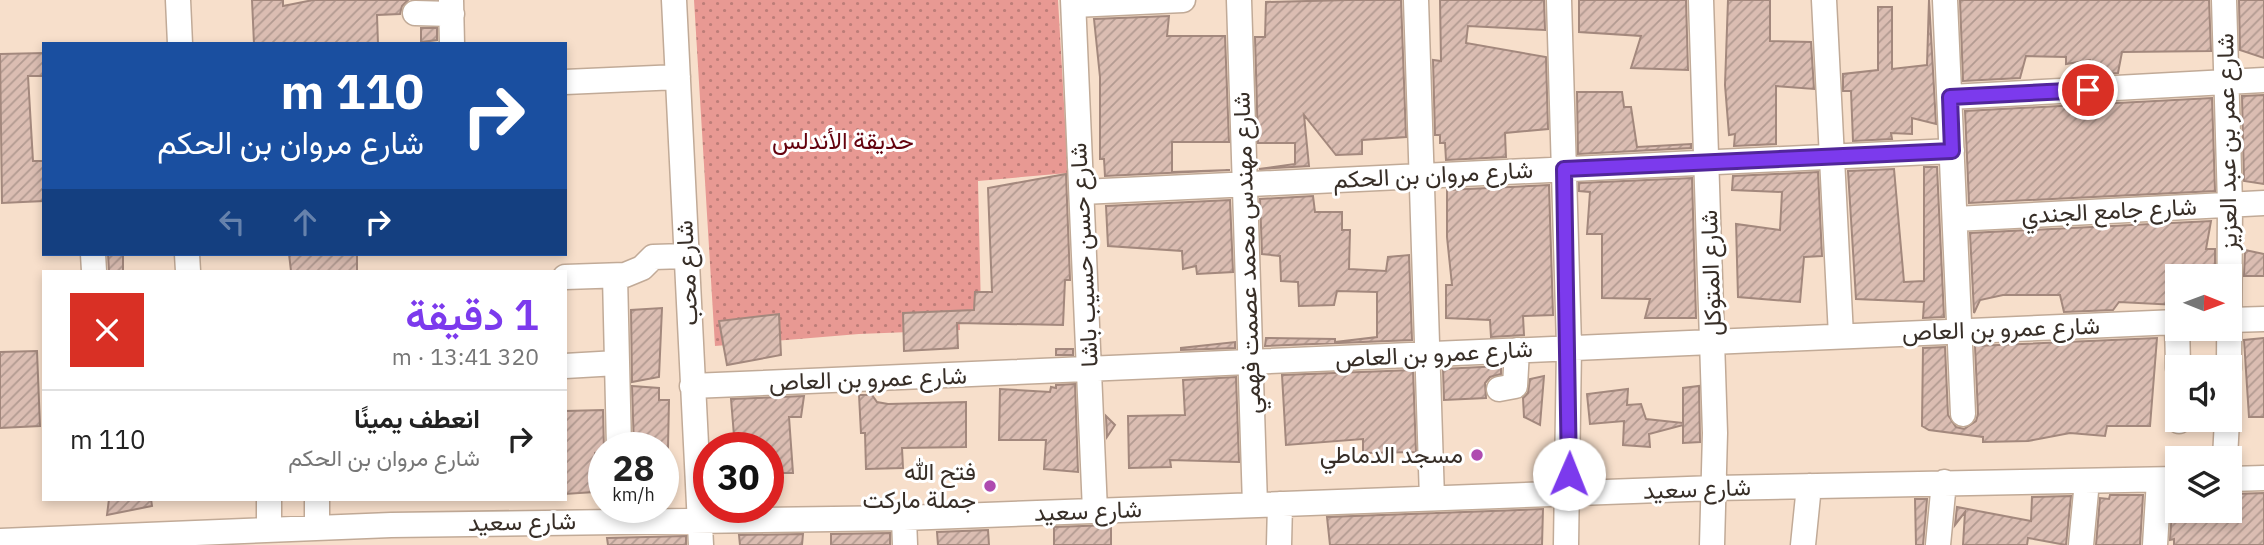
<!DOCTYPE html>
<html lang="ar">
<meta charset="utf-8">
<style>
body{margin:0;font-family:"IBM Plex Sans",Vazirmatn,sans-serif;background:#f2f2f2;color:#222;direction:rtl;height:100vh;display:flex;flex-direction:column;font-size:26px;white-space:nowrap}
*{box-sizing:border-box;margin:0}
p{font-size:23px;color:#767676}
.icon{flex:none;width:38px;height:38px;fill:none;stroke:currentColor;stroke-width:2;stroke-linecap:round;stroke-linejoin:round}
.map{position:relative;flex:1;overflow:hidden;direction:ltr}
.details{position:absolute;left:42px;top:270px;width:525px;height:231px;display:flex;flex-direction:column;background:#fff;border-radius:0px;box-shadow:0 4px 10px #0003;direction:rtl}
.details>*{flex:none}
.banner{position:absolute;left:42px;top:42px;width:525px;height:214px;border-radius:0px;box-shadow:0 4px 10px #0003;direction:rtl;background:#1a4fa0;color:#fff;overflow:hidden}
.needle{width:46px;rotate:91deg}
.controls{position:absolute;left:2165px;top:264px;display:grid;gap:14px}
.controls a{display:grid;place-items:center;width:77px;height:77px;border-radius:0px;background:#fff;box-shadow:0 4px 10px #0003;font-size:35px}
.speed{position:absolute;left:588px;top:432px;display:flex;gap:14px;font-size:35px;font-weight:700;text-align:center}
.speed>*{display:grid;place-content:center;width:91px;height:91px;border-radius:50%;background:#fff;box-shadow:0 4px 10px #0003;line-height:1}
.speed small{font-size:18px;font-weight:400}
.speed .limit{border:10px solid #d22;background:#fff;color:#111}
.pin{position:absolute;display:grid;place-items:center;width:60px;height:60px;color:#fff;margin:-30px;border:4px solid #fff;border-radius:50%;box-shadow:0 2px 7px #0007}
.me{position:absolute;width:77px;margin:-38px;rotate:1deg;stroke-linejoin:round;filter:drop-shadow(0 0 5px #0008)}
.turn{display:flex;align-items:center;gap:24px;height:147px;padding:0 28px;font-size:32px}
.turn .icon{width:91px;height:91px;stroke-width:2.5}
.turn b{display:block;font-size:49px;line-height:60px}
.lanes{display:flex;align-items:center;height:66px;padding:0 28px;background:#0003;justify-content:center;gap:35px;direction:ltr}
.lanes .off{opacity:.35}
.round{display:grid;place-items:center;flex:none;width:74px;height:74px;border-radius:0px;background:#f2f2f2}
.headline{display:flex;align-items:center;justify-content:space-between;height:119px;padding:0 28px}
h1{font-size:42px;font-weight:600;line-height:52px;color:#7c3aed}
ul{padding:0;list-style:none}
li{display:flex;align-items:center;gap:21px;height:98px;padding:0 28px;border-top:2px solid #e0e0e0}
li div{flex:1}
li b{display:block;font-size:26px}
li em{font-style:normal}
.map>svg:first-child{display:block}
</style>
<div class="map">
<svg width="2264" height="545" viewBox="0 0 2264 545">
<defs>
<pattern id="green-dots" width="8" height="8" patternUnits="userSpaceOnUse" patternTransform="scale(1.75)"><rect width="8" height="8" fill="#e89993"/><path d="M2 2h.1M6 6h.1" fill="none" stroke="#bd7d78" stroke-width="1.8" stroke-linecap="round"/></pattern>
<pattern id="building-hatch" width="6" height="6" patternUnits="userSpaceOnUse" patternTransform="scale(1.75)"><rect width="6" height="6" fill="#dbbdb2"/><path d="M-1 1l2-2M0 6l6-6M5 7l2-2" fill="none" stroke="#b29a91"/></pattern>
</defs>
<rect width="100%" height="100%" fill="#f7dfcb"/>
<!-- green -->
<path fill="url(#green-dots)" d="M694 0H1058L1068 173 978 181 981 310 959 313 960 330 859 334 715 346Z"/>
<!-- building -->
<path fill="url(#building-hatch)" stroke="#a3887d" stroke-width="2" d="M252 0H283V6L313 0H408L402 6 400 14 377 15 378 44H254Z
M1348 0H1401L1406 137 1362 140V154L1336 155 1304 115 1309 166 1259 169 1295 164V143H1258L1255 37H1265L1266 2Z
M1440 0H1544L1545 30 1468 26 1466 43 1546 57 1548 129 1505 133 1506 157 1446 160 1445 143H1440V135H1435L1433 60 1441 61Z
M1579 0H1686L1688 70 1631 68 1641 36 1579 32Z
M1728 0H1770V41L1811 42 1814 89 1776 86V144L1734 146 1735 134 1729 135 1725 85Z
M1929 0 1936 124 1912 118V134L1891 133 1892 139 1853 141 1851 91H1843V74L1878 70V7H1892V69L1927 65Z
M1960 0H2209L2211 51 2122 52 2118 73 2095 74 2090 60 2066 64V57L2026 56 2020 78 1963 81Z
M2239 0H2264V58L2240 50Z
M1169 16 1167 36H1225L1229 142H1172V172L1230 170 1105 176 1104 159H1100V77L1094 19Z
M421 28H437V40L421 42Z
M44 53V76H28L33 161H44V201L2 203 0 54Z
M1577 92H1622L1624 107H1631L1637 147 1691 144V148L1578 154Z
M2264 95V184L2244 181 2242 96Z
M2212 98 2215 191 1969 203 1965 111Z
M1924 167H1937L1944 317 1923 318 1924 302 1856 299 1848 171 1894 169 1904 282 1924 281Z
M1818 172 1822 256 1804 257 1800 302 1738 297 1736 224 1780 230 1782 192 1732 190 1733 176Z
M1066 174 1070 280H1065L1063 325 957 323 958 348 904 351 903 313 974 310 975 292H992L988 188Z
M1692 178 1696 318H1645L1650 299 1602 298V234H1587L1590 192 1579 191V183Z
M1549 185 1553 315 1523 316 1524 335 1491 337 1490 320 1446 318V285H1452L1447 237V190Z
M1313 196 1315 212H1342V230H1350L1349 269 1386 271 1388 257 1409 255 1412 340 1265 346 1266 338 1335 339V342L1377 337V292L1337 291 1334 305 1299 306 1298 282 1281 281 1280 256 1262 254 1260 199Z
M1230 200 1233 272 1197 274 1196 266 1183 269 1182 251 1108 246 1106 206Z
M2211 221 2206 249H2215V276H2177V305L2119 302 2113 310 2064 312 2060 295H2003L1980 300 1974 313 1970 233Z
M2245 250 2264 254V276H2244Z
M108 254H123V271H109Z
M289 254H357V271H291Z
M662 308 659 377 632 382 631 310Z
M779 314 781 355 727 365 719 321Z
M2157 338 2150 426H2107L2105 436 2070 433 2028 441 1983 442V437L1929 430 1922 426 1923 348 1945 347 1948 415 1956 427 1964 429 1976 421 1978 414 1975 346Z
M2264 338V417H2249L2244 340Z
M1235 342V348L1181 350V348Z
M1056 349H1073V355H1056Z
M37 351 40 426 0 428V352Z
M1501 366V374L1490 377 1485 383 1486 398 1444 400 1443 369Z
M1413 370 1416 452 1363 453V439L1286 445 1282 375Z
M1544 376 1540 425 1524 417 1523 398 1528 393 1530 379Z
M1236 377 1239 462 1170 460 1171 467 1129 468 1128 416 1185 415 1183 380Z
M1075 384 1078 472 1044 469 1046 440H999L1000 389 1050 392 1051 387 1056 388V385Z
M632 386 659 388V400H669L668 448H634Z
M1699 386 1700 442 1683 443V425L1649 434 1650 447 1623 445 1624 421 1590 424 1587 394 1628 389 1627 405 1641 404 1646 419 1683 423V388Z
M859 395H872L877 402 888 404 966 402V447L902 448 903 468 866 469 865 433H861Z
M804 396 801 417H789L793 473H768V448H735L731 399Z
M603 410 604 452 595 453 594 492 565 494V411Z
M1106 416 1115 425 1107 437Z
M2264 493V545H2174V539L2170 540 2172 511H2233L2234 494Z
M2110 495H2143L2140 545H2096L2100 498 2109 499Z
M2071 496 2066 545 2028 538 2027 545H1963L1965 512 1955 525 1957 507 2031 521 2032 497Z
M109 499H151L152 506 107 515Z
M1915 499H1927L1923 545H1916Z
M1543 509 1542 545H1330L1327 517Z
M1111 525V545H1054V527Z
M988 530 989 545H938L937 532Z
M890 533V545H831V534Z
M803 534 802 545H740L739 535Z
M686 536V545H608L607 538Z"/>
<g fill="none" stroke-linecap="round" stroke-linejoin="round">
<defs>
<path id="minor" d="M178 0 180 44
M451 0 452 44
M674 0 701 545
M1073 0 1095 511
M1239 0 1255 505
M1416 0 1432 499
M1559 0 1569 346 1566 545
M1701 0 1715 433 1712 545
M1824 0 1841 336
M1945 0 1963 414
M2224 0 2230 204 2229 368
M1074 5 1183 0
M415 13 452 14
M565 82 678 77
M1950 97 2264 80
M1082 192 1952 151
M1955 219 2264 203
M93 254 94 271
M187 254 188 271
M615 276 619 448
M565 277 625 275 642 268 653 257 686 256
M2230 320 2264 319
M2177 322 2178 368
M565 366 617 363
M692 386 2177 322
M1499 389 1515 386 1517 350
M2179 420V421
M2225 458 2227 420
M2230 479 2264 478
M269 499V530
M317 499V527
M904 518 905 545
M0 541 391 525 904 518 1715 488 2177 479
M1279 545 1280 504
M1803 545 1809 486
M1938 545 1944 482
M2081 545 2087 481
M2155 545 2159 480"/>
</defs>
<!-- minor casing -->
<use href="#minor" stroke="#c1aa97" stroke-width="27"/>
<!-- minor -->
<use href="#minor" stroke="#fff" stroke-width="24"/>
</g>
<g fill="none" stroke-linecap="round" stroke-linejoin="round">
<defs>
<path id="route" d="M1569 474 1564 169 1952 151 1950 97 2088 90"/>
</defs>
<!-- route casing -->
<use href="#route" stroke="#51269a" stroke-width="18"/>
<!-- route -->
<use href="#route" stroke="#7c3aed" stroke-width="12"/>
</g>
<!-- markers -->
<g fill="#af4bb0" stroke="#fff" stroke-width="2.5">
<circle cx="1477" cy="455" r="7"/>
<circle cx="990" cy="486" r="7"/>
</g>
<g text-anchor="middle" stroke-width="6" stroke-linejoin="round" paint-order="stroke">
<!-- park labels -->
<g font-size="24" fill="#64020e" stroke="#fff">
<text x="843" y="149">حديقة الأندلس</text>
</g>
<!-- street labels -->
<g font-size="24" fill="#372e27" stroke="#fff">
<text transform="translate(2227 142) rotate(-91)" y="8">شارع عمر بن عبد العزيز</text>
<text transform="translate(1433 175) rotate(-3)" y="8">شارع مروان بن الحكم</text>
<text transform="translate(2109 211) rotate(-3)" y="8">شارع جامع الجندي</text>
<text transform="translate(1247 253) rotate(-92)" y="8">شارع مهندس محمد عصمت فهمي</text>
<text transform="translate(1084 255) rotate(-93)" y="8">شارع حسن حسيب باشا</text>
<text transform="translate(687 273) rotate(-93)" y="8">شارع محب</text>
<text transform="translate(1711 273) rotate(-92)" y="8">شارع المتوكل</text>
<text transform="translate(2001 329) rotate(-2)" y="8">شارع عمرو بن العاص</text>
<text transform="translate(1434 354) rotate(-3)" y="8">شارع عمرو بن العاص</text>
<text transform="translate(868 379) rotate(-2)" y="8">شارع عمرو بن العاص</text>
<text transform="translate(1697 489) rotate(-2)" y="8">شارع سعيد</text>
<text transform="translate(1088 511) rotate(-2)" y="8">شارع سعيد</text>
<text transform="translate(522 522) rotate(-1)" y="8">شارع سعيد</text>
</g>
<!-- poi labels -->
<g font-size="24" fill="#372e27" stroke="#fff" text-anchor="end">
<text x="1463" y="463">مسجد الدماطي</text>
<text x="976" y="480">فتح الله<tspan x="976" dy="28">جملة ماركت</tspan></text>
</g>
</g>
</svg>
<div class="controls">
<a><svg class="needle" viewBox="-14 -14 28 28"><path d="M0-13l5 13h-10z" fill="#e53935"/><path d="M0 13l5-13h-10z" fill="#767676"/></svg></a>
<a><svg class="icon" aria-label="sound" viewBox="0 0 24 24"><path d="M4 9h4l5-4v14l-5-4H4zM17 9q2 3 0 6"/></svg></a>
<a><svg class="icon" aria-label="layers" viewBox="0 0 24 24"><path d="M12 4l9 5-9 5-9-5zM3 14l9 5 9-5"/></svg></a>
</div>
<div class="speed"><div>28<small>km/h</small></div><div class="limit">30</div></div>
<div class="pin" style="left:2088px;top:90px;background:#d93025"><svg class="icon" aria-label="arrive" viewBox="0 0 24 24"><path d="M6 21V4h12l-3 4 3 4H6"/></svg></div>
<svg class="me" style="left:1569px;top:474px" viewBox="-20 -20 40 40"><circle r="19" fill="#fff"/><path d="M0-13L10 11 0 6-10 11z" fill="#7c3aed"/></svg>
<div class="banner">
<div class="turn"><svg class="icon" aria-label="right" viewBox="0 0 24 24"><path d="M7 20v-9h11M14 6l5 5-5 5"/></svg><div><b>110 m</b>شارع مروان بن الحكم</div></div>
<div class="lanes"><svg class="icon off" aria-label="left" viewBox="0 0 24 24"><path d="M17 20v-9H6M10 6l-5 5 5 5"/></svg><svg class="icon off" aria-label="ahead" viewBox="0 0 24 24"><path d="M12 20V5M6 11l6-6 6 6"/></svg><svg class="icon" aria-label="right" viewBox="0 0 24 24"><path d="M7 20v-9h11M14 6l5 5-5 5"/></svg></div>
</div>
<section class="details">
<div class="headline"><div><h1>1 دقيقة</h1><p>320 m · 13:41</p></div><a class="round" style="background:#d93025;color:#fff"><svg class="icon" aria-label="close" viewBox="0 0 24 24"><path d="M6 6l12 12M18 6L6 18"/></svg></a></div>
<ul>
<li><svg class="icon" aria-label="right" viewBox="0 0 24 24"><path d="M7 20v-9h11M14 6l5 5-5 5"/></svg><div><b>انعطف يمينًا</b><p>شارع مروان بن الحكم</p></div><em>110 m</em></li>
</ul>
</section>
</div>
